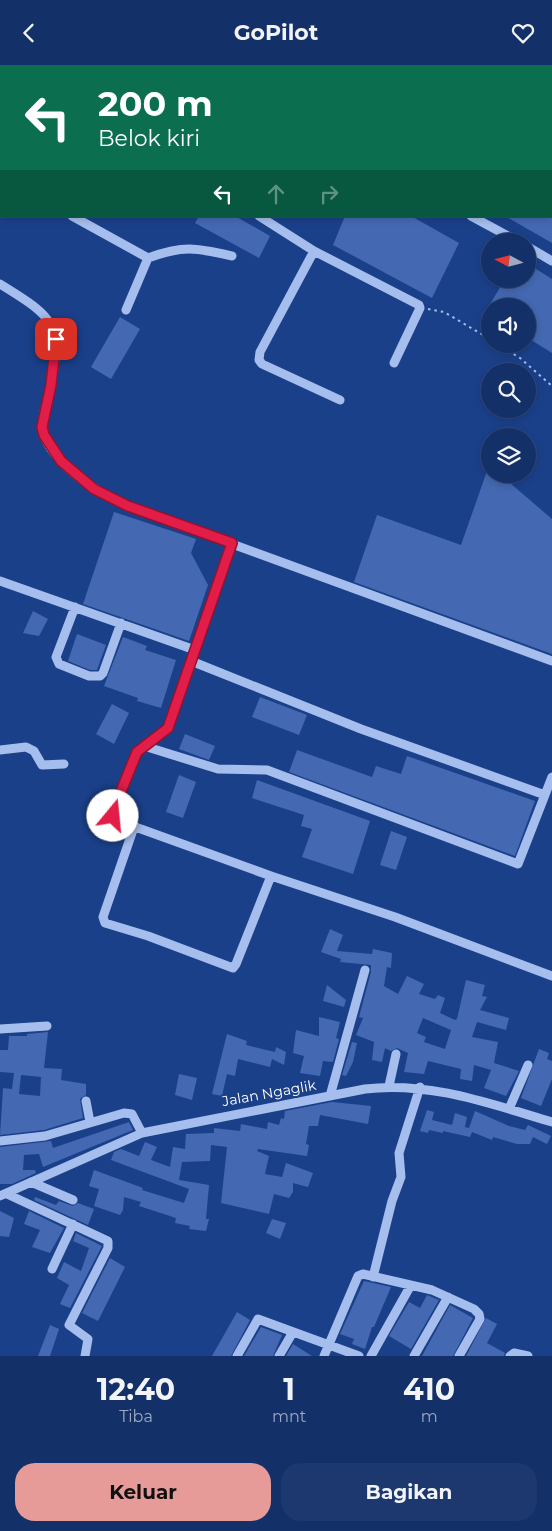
<!DOCTYPE html>
<html lang="id">
<style>
body{margin:0;font-family:Montserrat,sans-serif;background:#1d386e;color:#f1f3f6;height:100vh;display:flex;flex-direction:column;font-size:19px;white-space:nowrap}
*{box-sizing:border-box;margin:0}
p{font-size:16px;color:#9da9c0}
.icon{flex:none;width:28px;height:28px;fill:none;stroke:currentColor;stroke-width:2;stroke-linecap:round;stroke-linejoin:round}
.map{position:relative;height:1291px;overflow:hidden}
.details{display:flex;flex-direction:column;background:#143068;flex:1}
.details>*{flex:none}
.guide{position:absolute;left:0px;top:0px;width:552px;height:152px;box-shadow:0 2px 8px #0003,0 0 0 1px #334b7c;background:#0b6e4f;color:#fff;overflow:hidden}
.needle{width:32px;rotate:277deg}
.controls{position:absolute;left:481px;top:168px;display:grid;gap:10px}
.controls a{display:grid;place-items:center;width:55px;height:55px;border-radius:50%;background:#143068;box-shadow:0 2px 8px #0003,0 0 0 1px #334b7c;font-size:25px}
.pin{position:absolute;display:grid;place-items:center;width:42px;height:42px;color:#fff;margin:-21px;border-radius:10px;box-shadow:0 2px 8px #0006}
.me{position:absolute;width:55px;margin:-28px;rotate:17deg;stroke-linejoin:round;filter:drop-shadow(0 0 4px #0008)}
.turn{display:flex;align-items:center;gap:18px;height:105px;padding:0 15px;font-size:22px}
.turn .icon{width:65px;height:65px;stroke-width:2.5}
.turn b{display:block;font-size:35px;line-height:42px}
.lanes{display:flex;align-items:center;height:48px;padding:0 15px;background:#0003;justify-content:center;gap:25px;direction:ltr}
.lanes .off{opacity:.35}
.eta{display:flex;justify-content:space-evenly;align-items:center;height:85px;text-align:center}
.eta b{font-size:30px;font-weight:700;line-height:35px}
.primary-button{display:flex;gap:10px;margin-top:auto;padding:10px 15px}
.primary-button a{flex:1;height:58px;border-radius:20px;background:#e69b98;color:#111;font-size:20px;font-weight:700;line-height:58px;text-align:center}
.primary-button a+a{background:#1d386e;color:#f1f3f6}
header{display:flex;justify-content:space-between;align-items:center;height:65px;padding:0 15px;background:#143068;font-size:22px;font-weight:700}
.map>svg:first-child{display:block}
</style>
<header><svg class="icon" aria-label="back" viewBox="0 0 24 24"><path d="M15 5l-7 7 7 7"/></svg>GoPilot<svg class="icon" aria-label="heart" viewBox="0 0 24 24"><path d="M12 20l-8-8c-3-5 5-10 8-4 3-6 11-1 8 4z"/></svg></header>
<div class="map">
<svg width="552" height="1291" viewBox="0 0 552 1291">
<rect width="100%" height="100%" fill="#1b408a"/>
<!-- building -->
<path fill="#4469b2" fill-rule="evenodd" d="M199 151H235L270 171 259 193 195 158Z
M345 151H411L459 178 432 233 333 180Z
M505 151H552V178Z
M528 199 552 214V288L528 273V241H489L505 214H528Z
M120 252 140 264 111 314 91 302Z
M487 406 503 412 552 454V589L354 517 377 450 461 480Z
M114 447 196 474 191 488 208 520 189 576 83 539Z
M33 546 48 554 39 571 23 568Z
M77 569 106 580 97 605H90L68 596Z
M123 572 147 581 145 585 176 595 161 643 137 636 138 633 104 621Z
M260 632 307 650 299 670 252 652Z
M112 639 129 648 114 679 96 669Z
M185 669 215 681 209 695 179 684Z
M297 685 372 712 376 701 401 709 407 691 535 736 515 791 289 707Z
M179 710 196 717 183 753 166 747Z
M257 715 370 756 353 809 302 792 312 764 301 761 304 750 252 733Z
M391 766 407 772 396 805 380 800Z
M330 864 343 870 337 886 372 889 373 884 392 888 391 903 387 902 384 921 398 929 407 911 424 919 419 929 435 934 438 930 445 933 440 948 455 955 457 954 466 915 485 920 482 931 487 932 480 945 509 953 506 965 477 957 472 972 498 977 494 998 519 1006 506 1031 484 1023 491 1005 474 1000 472 1016 460 1014 461 1004 428 996 424 1009 404 1007 408 988 397 983 391 986 385 983 382 997 372 995 374 977 356 970 363 953 359 952 371 907V900L340 897 341 894 321 887ZM423 953 451 965 445 984 424 977 426 972 417 968Z
M327 920 346 935 344 942 323 936Z
M319 952 340 957 336 973 339 974 333 997 323 996 320 1011 300 1008 304 991 293 988 296 965 319 971Z
M48 967 44 1003 62 1004 61 1015 86 1019V1030L80 1034 83 1053 44 1065 0 1070 3 1023 12 1024 14 1008 0 1007V985H8L9 971H27V969ZM21 1010 41 1012 40 1031 19 1029Z
M227 969 247 976 246 980 275 987 276 982 286 987 284 1000 272 994 270 1002 238 994 235 1011 227 1009 222 1031 212 1029Z
M352 977 357 978 353 997 346 1011 342 1010Z
M539 984 549 988 547 994 552 996V1014L541 1041 521 1033Z
M179 1009 197 1013 192 1035 175 1030Z
M332 1037 371 1041 368 1059 320 1050 318 1061H309L306 1079 309 1080 307 1091 258 1084 257 1086 269 1091 265 1109 282 1112 286 1098 313 1108 308 1122 293 1118V1127L289 1133 274 1129 269 1149 221 1138 227 1082 211 1080 210 1096 182 1097 179 1115 209 1120 206 1154H209L206 1166 189 1164 190 1161 175 1158 176 1153 139 1141 141 1137 124 1132 123 1145 120 1150 94 1141 99 1124 89 1121 94 1105 143 1123 142 1125 184 1138 189 1124 111 1095 114 1087 121 1084 139 1091 145 1077 157 1082 151 1095 170 1102 173 1082 185 1084 186 1069 214 1068V1063L240 1066 241 1059 267 1064 268 1057 279 1060 281 1053 284 1054 285 1046Z
M427 1045 434 1047 432 1055 452 1060 455 1048 467 1052 465 1062 469 1063 475 1046 509 1061 525 1065 528 1060 551 1071 547 1079 533 1072 530 1079H517L493 1072 492 1075 472 1067 470 1072 443 1066V1068L429 1065 428 1068 420 1066Z
M129 1057 133 1065 43 1102 39 1089 24 1090 23 1105H35L36 1108 12 1119H0V1082L51 1076 53 1083Z
M35 1132 56 1140 59 1136 73 1141 78 1138 94 1144 88 1160 34 1135Z
M0 1146 14 1153 9 1172 0 1171Z
M29 1146 64 1163 50 1188 32 1182 40 1165 24 1159Z
M272 1154 286 1158 280 1174 266 1168Z
M76 1168 102 1181 70 1243 60 1239 69 1220 57 1213 64 1197 81 1206 89 1183 73 1176Z
M110 1193 125 1202 98 1256 82 1248Z
M364 1216 391 1222 374 1262H372L365 1284 352 1279 354 1274 340 1269Z
M427 1230 439 1235 411 1284 389 1271 409 1237 420 1243Z
M450 1240 473 1253 453 1291H422Z
M237 1247 250 1255 231 1291H212Z
M486 1253 497 1259 487 1278 505 1288 504 1291H466Z
M50 1260 59 1264 50 1291H38Z
M261 1262 282 1270 273 1291H244Z
M293 1279 312 1291H286Z"/>
<g fill="none" stroke-linecap="round" stroke-linejoin="round">
<!-- path -->
<path stroke="#a6beed" stroke-width="2" stroke-dasharray="2.5 4" stroke-linecap="butt" d="M428 244 444 247 490 274
M497 279 520 293 552 321"/>
<!-- minor -->
<path stroke="#a6beed" stroke-width="9" d="M194 0 196 1
M0 1H1
M0 107 1 104
M72 151 148 193 126 245
M259 151 314 186 419 240 420 243 394 298
M471 151 517 176
M528 182 552 196
M314 186 260 287 259 295 262 299 340 335
M148 193C184 180 196 183 232 191
M0 219C57 254 64 260 49 328 46 340 41 353 42 366 55 403 95 425 128 441L552 596
M231 478 168 663 137 687 113 746 116 755 271 811 395 852 552 911
M0 516 195 585
M75 542 56 592 59 599 89 611H100L103 608 121 558
M191 596 361 664 545 730
M144 681 218 704 267 705 518 799 552 712
M0 685 26 682 34 686 42 700 64 699
M134 762 103 852 105 858 148 871 233 903 236 899 271 811
M0 964 47 961
M389 1021 396 989
M330 1031 365 905
M86 1036 90 1057
M509 1044 528 1000
M0 1076 45 1071 124 1048 132 1049 142 1068
M31 1117 73 1135
M7 1129 108 1176V1183L69 1260 88 1274 85 1291
M0 1131 142 1068 365 1024C429 1016 491 1039 552 1057
M52 1204 73 1159
M373 1212 392 1136 401 1112 399 1088 420 1022
M237 1291 258 1254 359 1291
M279 1291 293 1267
M324 1291 358 1211 363 1209 432 1225 474 1244 479 1249 480 1254 459 1291
M371 1291 411 1220
M414 1291 448 1232
M510 1291 514 1288 528 1291"/>
</g>
<g fill="none" stroke-linecap="round" stroke-linejoin="round">
<defs>
<path id="route" d="M56 274 51 320 42 362 44 370 61 396 94 424 128 441 232 478 168 663 137 687 113 746V751"/>
</defs>
<!-- route casing -->
<use href="#route" stroke="#92132f" stroke-width="12"/>
<!-- route -->
<use href="#route" stroke="#e11d48" stroke-width="9"/>
</g>
<g text-anchor="middle" stroke-width="4" stroke-linejoin="round" paint-order="stroke">
<!-- street labels -->
<g font-size="14" fill="#fff" stroke="#1b408a">
<text transform="translate(269 1028) rotate(-10)" y="5">Jalan Ngaglik</text>
</g>
</g>
</svg>
<div class="controls">
<a><svg class="needle" viewBox="-14 -14 28 28"><path d="M0-13l5 13h-10z" fill="#e53935"/><path d="M0 13l5-13h-10z" fill="#9da9c0"/></svg></a>
<a><svg class="icon" aria-label="sound" viewBox="0 0 24 24"><path d="M4 9h4l5-4v14l-5-4H4zM17 9q2 3 0 6"/></svg></a>
<a><svg class="icon" aria-label="search" viewBox="0 0 24 24"><circle cx="10" cy="10" r="6"/><path d="M15 15l6 6"/></svg></a>
<a><svg class="icon" aria-label="layers" viewBox="0 0 24 24"><path d="M12 4l9 5-9 5-9-5zM3 14l9 5 9-5"/></svg></a>
</div>
<div class="pin" style="left:56px;top:274px;background:#d93025"><svg class="icon" aria-label="arrive" viewBox="0 0 24 24"><path d="M6 21V4h12l-3 4 3 4H6"/></svg></div>
<svg class="me" style="left:113px;top:751px" viewBox="-20 -20 40 40"><circle r="19" fill="#fff"/><path d="M0-13L10 11 0 6-10 11z" fill="#e11d48"/></svg>
<div class="guide">
<div class="turn"><svg class="icon" aria-label="left" viewBox="0 0 24 24"><path d="M17 20v-9H6M10 6l-5 5 5 5"/></svg><div><b>200 m</b>Belok kiri</div></div>
<div class="lanes"><svg class="icon" aria-label="left" viewBox="0 0 24 24"><path d="M17 20v-9H6M10 6l-5 5 5 5"/></svg><svg class="icon off" aria-label="ahead" viewBox="0 0 24 24"><path d="M12 20V5M6 11l6-6 6 6"/></svg><svg class="icon off" aria-label="right" viewBox="0 0 24 24"><path d="M7 20v-9h11M14 6l5 5-5 5"/></svg></div>
</div>
</div>
<section class="details">
<div class="eta">
<div><b>12:40</b><p>Tiba</p></div>
<div><b>1</b><p>mnt</p></div>
<div><b>410</b><p>m</p></div>
</div>
<div class="primary-button"><a>Keluar</a><a>Bagikan</a></div>
</section>
